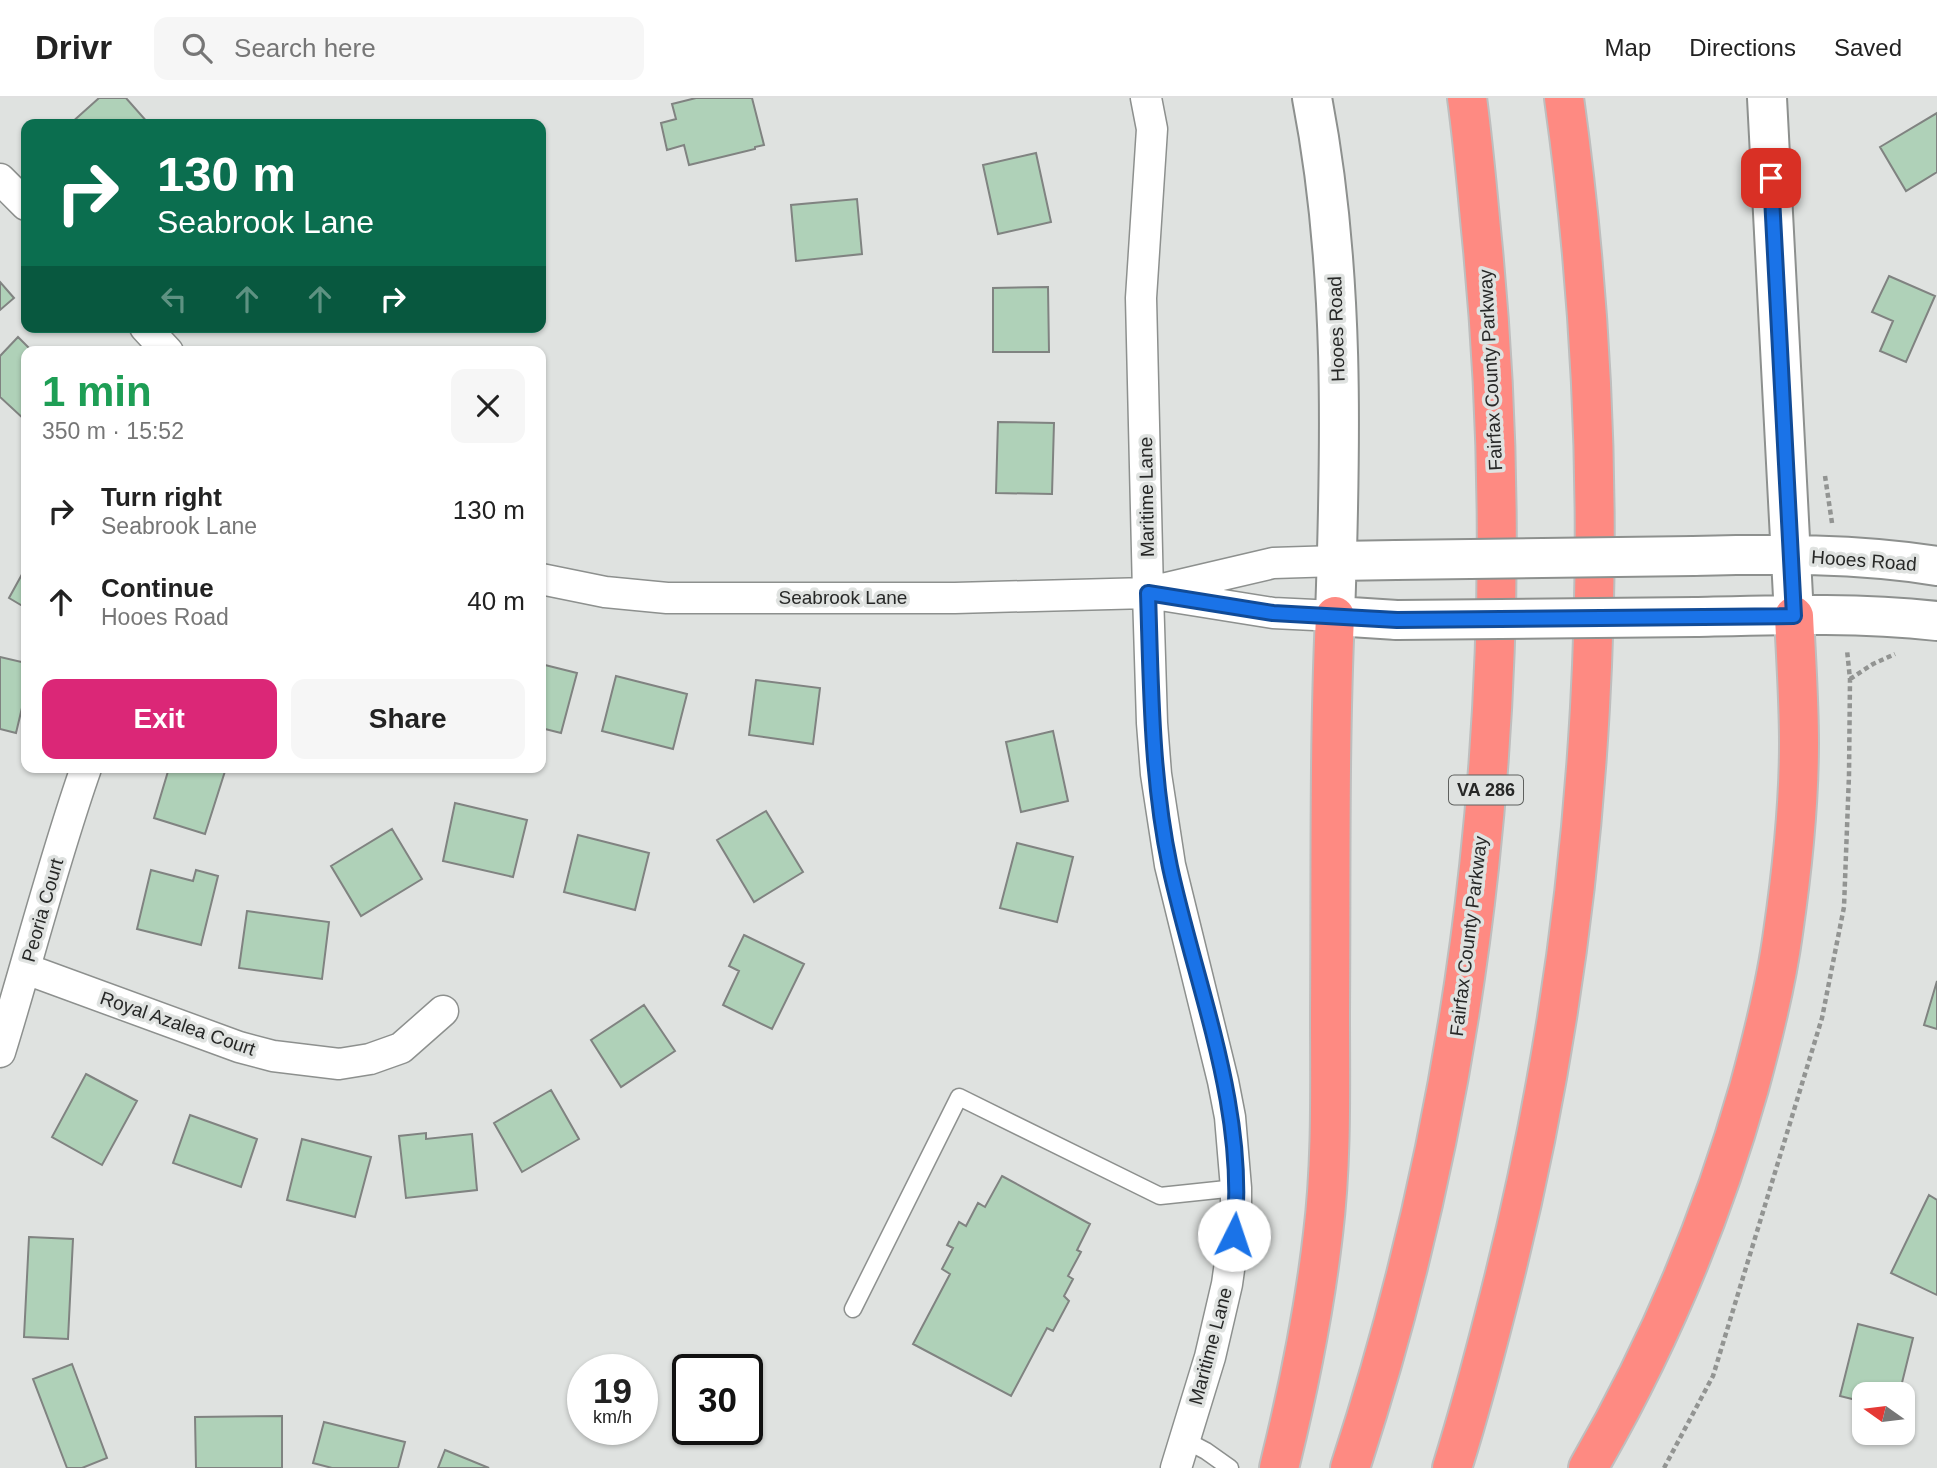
<!DOCTYPE html>
<meta charset="utf-8">
<style>
body{margin:0;font-family:Helvetica,sans-serif;background:#f6f6f6;color:#222;height:100vh;display:flex;flex-direction:column;font-size:26px;white-space:nowrap}
*{box-sizing:border-box;margin:0}
p{font-size:23px;color:#767676}
.icon{flex:none;width:38px;height:38px;fill:none;stroke:currentColor;stroke-width:2;stroke-linecap:round;stroke-linejoin:round}
.map{position:relative;flex:1;overflow:hidden}
.details{position:absolute;left:21px;top:248px;width:525px;height:427px;display:flex;flex-direction:column;background:#fff;border-radius:14px;box-shadow:0 2px 5px #0004}
.details>*{flex:none}
.guide{position:absolute;left:21px;top:21px;width:525px;height:214px;border-radius:14px;box-shadow:0 2px 5px #0004;background:#0b6e4f;color:#fff;overflow:hidden}
.needle{width:46px;rotate:284deg}
.buttons{position:absolute;left:1852px;top:1284px;display:grid;gap:14px}
.buttons a{display:grid;place-items:center;width:63px;height:63px;border-radius:14px;background:#fff;box-shadow:0 2px 5px #0004;font-size:35px}
.speed{position:absolute;left:567px;top:1256px;display:flex;gap:14px;font-size:35px;font-weight:700;text-align:center}
.speed>*{display:grid;place-content:center;width:91px;height:91px;border-radius:50%;background:#fff;box-shadow:0 2px 5px #0004;line-height:1}
.speed small{font-size:18px;font-weight:400}
.speed .limit{border:4px solid #111;border-radius:10px;background:#fff;color:#111}
.pin{position:absolute;display:grid;place-items:center;width:60px;height:60px;color:#fff;margin:-30px;border-radius:14px;box-shadow:0 4px 10px #0006}
.me{position:absolute;width:77px;margin:-38px;rotate:4deg;stroke-linejoin:round;filter:drop-shadow(0 0 5px #0008)}
.turn{display:flex;align-items:center;gap:24px;height:147px;padding:0 21px;font-size:32px}
.turn .icon{width:91px;height:91px;stroke-width:2.5}
.turn b{display:block;font-size:49px;line-height:60px}
.lanes{display:flex;align-items:center;height:66px;padding:0 21px;background:#0003;justify-content:center;gap:35px;direction:ltr}
.lanes .off{opacity:.35}
.round{display:grid;place-items:center;flex:none;width:74px;height:74px;border-radius:14px;background:#f6f6f6}
.head{display:flex;align-items:center;justify-content:space-between;height:119px;padding:0 21px}
h1{font-size:42px;font-weight:700;line-height:52px;color:#1e9e55}
.primary-button{display:flex;gap:14px;margin-top:auto;padding:14px 21px}
.primary-button a{flex:1;height:80px;border-radius:14px;background:#db2777;color:#fff;font-size:28px;font-weight:700;line-height:80px;text-align:center}
.primary-button a+a{background:#f6f6f6;color:#222}
ul{padding:0;list-style:none}
li{display:flex;align-items:center;gap:21px;height:91px;padding:0 21px}
li div{flex:1}
li b{display:block;font-size:26px}
li em{font-style:normal}
header{display:flex;align-items:center;gap:42px;box-sizing:border-box;height:98px;padding:0 35px;background:#fff;border-bottom:2px solid #e0e0e0}
header strong{font-size:33px}
nav{display:flex;gap:38px;margin-inline-start:auto;font-size:24px}
.search{width:490px;height:63px;background:#f6f6f6;display:flex;align-items:center;gap:18px;box-sizing:border-box;padding:0 24px;border-radius:14px;color:#767676;font-size:26px}
.map>svg:first-child{display:block}
</style>
<header>
<strong>Drivr</strong>
<div class="search"><svg class="icon" aria-label="search" viewBox="0 0 24 24"><circle cx="10" cy="10" r="6"/><path d="M15 15l6 6"/></svg>Search here</div>
<nav><a>Map</a><a>Directions</a><a>Saved</a></nav>
</header>
<div class="map">
<svg width="1937" height="1370" viewBox="0 0 1937 1370">
<rect width="100%" height="100%" fill="#dfe2e0"/>
<!-- building -->
<path fill="#afd1b8" stroke="#808381" stroke-width="2" d="M99 0H126L149 26H70Z
M696 0H752L764 47 755 49V51L689 67 684 47 667 52 661 25 676 21 672 6Z
M1937 15V74L1906 93 1880 49Z
M1036 55 1051 124 998 136 983 67Z
M857 101 862 156 796 163 791 107Z
M1889 178 1935 198 1906 264 1880 253 1893 223 1872 214Z
M0 184 14 200 0 212Z
M1048 189 1049 254H993V190Z
M18 239 33 254H26V323L0 299V258Z
M998 324 1054 325 1052 396 996 395Z
M26 469V510L9 500Z
M0 559 26 565V593L16 635 0 631Z
M541 566 577 575 561 635 541 630Z
M616 578 687 596 673 651 602 633Z
M756 582 820 590 813 646 749 637Z
M1053 633 1068 703 1021 714 1006 644Z
M169 670H226L205 736 154 720Z
M455 705 527 722 513 779 443 763Z
M766 713 803 774 754 804 717 742Z
M392 731 422 781 361 818 331 768Z
M578 737 649 755 635 812 564 794Z
M1017 745 1073 759 1057 824 1000 810Z
M151 772 193 783 196 772 218 778 201 847 137 831Z
M247 813 329 824 322 881 239 870Z
M744 837 804 866 772 931 723 907 739 873 729 868Z
M1937 883V931L1924 927Z
M644 907 675 953 621 989 591 942Z
M86 976 137 1003 102 1067 52 1039Z
M551 992 579 1041 522 1074 494 1025Z
M190 1017 257 1041 241 1089 173 1065Z
M426 1035V1041L472 1036 477 1092 406 1100 399 1038Z
M302 1041 371 1059 355 1119 287 1102Z
M1002 1078 1090 1126 1077 1152 1081 1154 1068 1178 1073 1181 1064 1198 1069 1203 1053 1233 1047 1230 1011 1298 913 1246 950 1176 942 1171 953 1150 947 1147 959 1124 966 1128 978 1105 985 1109Z
M1929 1097 1937 1102V1197L1891 1175Z
M29 1139 73 1141 68 1241 24 1239Z
M1858 1226 1913 1240 1899 1297H1864V1304L1840 1298Z
M72 1266 107 1360 82 1370H67L33 1281Z
M282 1318V1370H196L195 1319Z
M324 1324 405 1344 398 1370H332L313 1365Z
M445 1352 489 1370H438Z"/>
<g fill="none" stroke-linecap="round" stroke-linejoin="round">
<defs>
<path id="service" d="M853 1211 959 999 1160 1098 1236 1090
M1185 1342 1206 1353 1230 1370"/>
<path id="minor" d="M1146 0 1152 31 1141 200 1148 495 1152 625 1156 676 1170 767 1223 983 1230 1019 1236 1090V1122L1227 1186 1210 1259 1176 1370
M0 81 26 107
M145 229 168 254
M541 481 605 494 667 500H955L1148 495 1273 515 1335 518
M1162 491 1273 465 1337 463
M26 871 239 949 273 958 339 966 370 961 401 950 443 913
M0 954C29 860 53 764 86 670"/>
<path id="secondary" d="M1312 0C1345 170 1341 346 1335 518L1397 522
M1767 0 1794 518
M1693 458C1775 456 1856 455 1937 468
M1337 463 1396 462
M1695 519C1776 517 1857 514 1937 523"/>
<path id="trunk" d="M1279 1370C1298 1293 1314 1215 1323 1136 1332 1063 1330 988 1330 915 1331 782 1329 650 1335 518
M1350 1370C1478 979 1522 562 1483 152 1478 102 1474 51 1467 0
M1452 1370C1468 1319 1482 1267 1495 1216 1599 818 1621 407 1564 0
M1588 1370C1657 1251 1711 1124 1749 990 1763 939 1776 888 1783 835 1792 773 1799 708 1799 645 1799 603 1796 560 1794 518"/>
</defs>
<!-- service casing -->
<use href="#service" stroke="#8d908e" stroke-width="19"/>
<!-- minor casing -->
<use href="#minor" stroke="#8d908e" stroke-width="33"/>
<!-- secondary casing -->
<use href="#secondary" stroke="#8d908e" stroke-width="42"/>
<!-- trunk casing -->
<use href="#trunk" stroke="#bebebe" stroke-width="42"/>
<!-- path -->
<path stroke="#929492" stroke-width="4.5" stroke-dasharray="5 3.5" stroke-linecap="butt" d="M1825 378 1832 425
M1850 581 1873 566 1895 556
M1664 1370 1713 1278 1822 920 1844 809 1849 677 1850 581 1847 552"/>
<!-- service -->
<use href="#service" stroke="#fff" stroke-width="16"/>
<!-- minor -->
<use href="#minor" stroke="#fff" stroke-width="30"/>
<!-- secondary -->
<use href="#secondary" stroke="#fff" stroke-width="38"/>
<!-- trunk -->
<use href="#trunk" stroke="#fe8a82" stroke-width="38"/>
<defs>
<path id="secondary-bridge" d="M1396 462 1693 458
M1397 522 1695 519"/>
</defs>
<!-- secondary-bridge casing -->
<use href="#secondary-bridge" stroke="#8d908e" stroke-width="42" stroke-linecap="butt"/>
<!-- secondary-bridge -->
<use href="#secondary-bridge" stroke="#fff" stroke-width="38"/>
</g>
<g fill="none" stroke-linecap="round" stroke-linejoin="round">
<defs>
<path id="route" d="M1234 1137C1248 1011 1196 889 1170 769 1151 679 1151 586 1148 495L1273 515 1397 522 1794 518 1771 80"/>
</defs>
<!-- route casing -->
<use href="#route" stroke="#114b97" stroke-width="18"/>
<!-- route -->
<use href="#route" stroke="#1a73e8" stroke-width="12"/>
</g>
<g text-anchor="middle" stroke-width="7" stroke-linejoin="round" paint-order="stroke">
<!-- shield labels -->
<rect fill="#dfe2e0" stroke="#5e605e" stroke-width="2" x="1449" y="677.5" width="74" height="29" rx="5"/>
<g font-size="18" font-weight="bold" fill="#272827">
<text x="1486" y="698">VA 286</text>
</g>
<!-- street labels -->
<g font-size="19" fill="#272827" stroke="#dfe2e0">
<text transform="translate(1336 231) rotate(-92)" y="7">Hooes Road</text>
<text transform="translate(1490 272) rotate(-93)" y="7">Fairfax County Parkway</text>
<text transform="translate(1146 399) rotate(-91)" y="7">Maritime Lane</text>
<text transform="translate(1864 462) rotate(4)" y="7">Hooes Road</text>
<text x="843" y="506">Seabrook Lane</text>
<text transform="translate(42 812) rotate(-74)" y="7">Peoria Court</text>
<text transform="translate(1468 838) rotate(-83)" y="7">Fairfax County Parkway</text>
<text transform="translate(178 925) rotate(19)" y="7">Royal Azalea Court</text>
<text transform="translate(1210 1248) rotate(-75)" y="7">Maritime Lane</text>
</g>
</g>
</svg>
<div class="buttons">
<a><svg class="needle" viewBox="-14 -14 28 28"><path d="M0-13l5 13h-10z" fill="#e53935"/><path d="M0 13l5-13h-10z" fill="#767676"/></svg></a>
</div>
<div class="speed"><div>19<small>km/h</small></div><div class="limit">30</div></div>
<div class="pin" style="left:1771px;top:80px;background:#d93025"><svg class="icon" aria-label="arrive" viewBox="0 0 24 24"><path d="M6 21V4h12l-3 4 3 4H6"/></svg></div>
<svg class="me" style="left:1234px;top:1137px" viewBox="-20 -20 40 40"><circle r="19" fill="#fff"/><path d="M0-13L10 11 0 6-10 11z" fill="#1a73e8"/></svg>
<div class="guide">
<div class="turn"><svg class="icon" aria-label="right" viewBox="0 0 24 24"><path d="M7 20v-9h11M14 6l5 5-5 5"/></svg><div><b>130 m</b>Seabrook Lane</div></div>
<div class="lanes"><svg class="icon off" aria-label="left" viewBox="0 0 24 24"><path d="M17 20v-9H6M10 6l-5 5 5 5"/></svg><svg class="icon off" aria-label="ahead" viewBox="0 0 24 24"><path d="M12 20V5M6 11l6-6 6 6"/></svg><svg class="icon off" aria-label="ahead" viewBox="0 0 24 24"><path d="M12 20V5M6 11l6-6 6 6"/></svg><svg class="icon" aria-label="right" viewBox="0 0 24 24"><path d="M7 20v-9h11M14 6l5 5-5 5"/></svg></div>
</div>
<section class="details">
<div class="head"><div><h1>1 min</h1><p>350 m · 15:52</p></div><a class="round"><svg class="icon" aria-label="close" viewBox="0 0 24 24"><path d="M6 6l12 12M18 6L6 18"/></svg></a></div>
<ul>
<li><svg class="icon" aria-label="right" viewBox="0 0 24 24"><path d="M7 20v-9h11M14 6l5 5-5 5"/></svg><div><b>Turn right</b><p>Seabrook Lane</p></div><em>130 m</em></li>
<li><svg class="icon" aria-label="ahead" viewBox="0 0 24 24"><path d="M12 20V5M6 11l6-6 6 6"/></svg><div><b>Continue</b><p>Hooes Road</p></div><em>40 m</em></li>
</ul>
<div class="primary-button"><a>Exit</a><a>Share</a></div>
</section>
</div>
